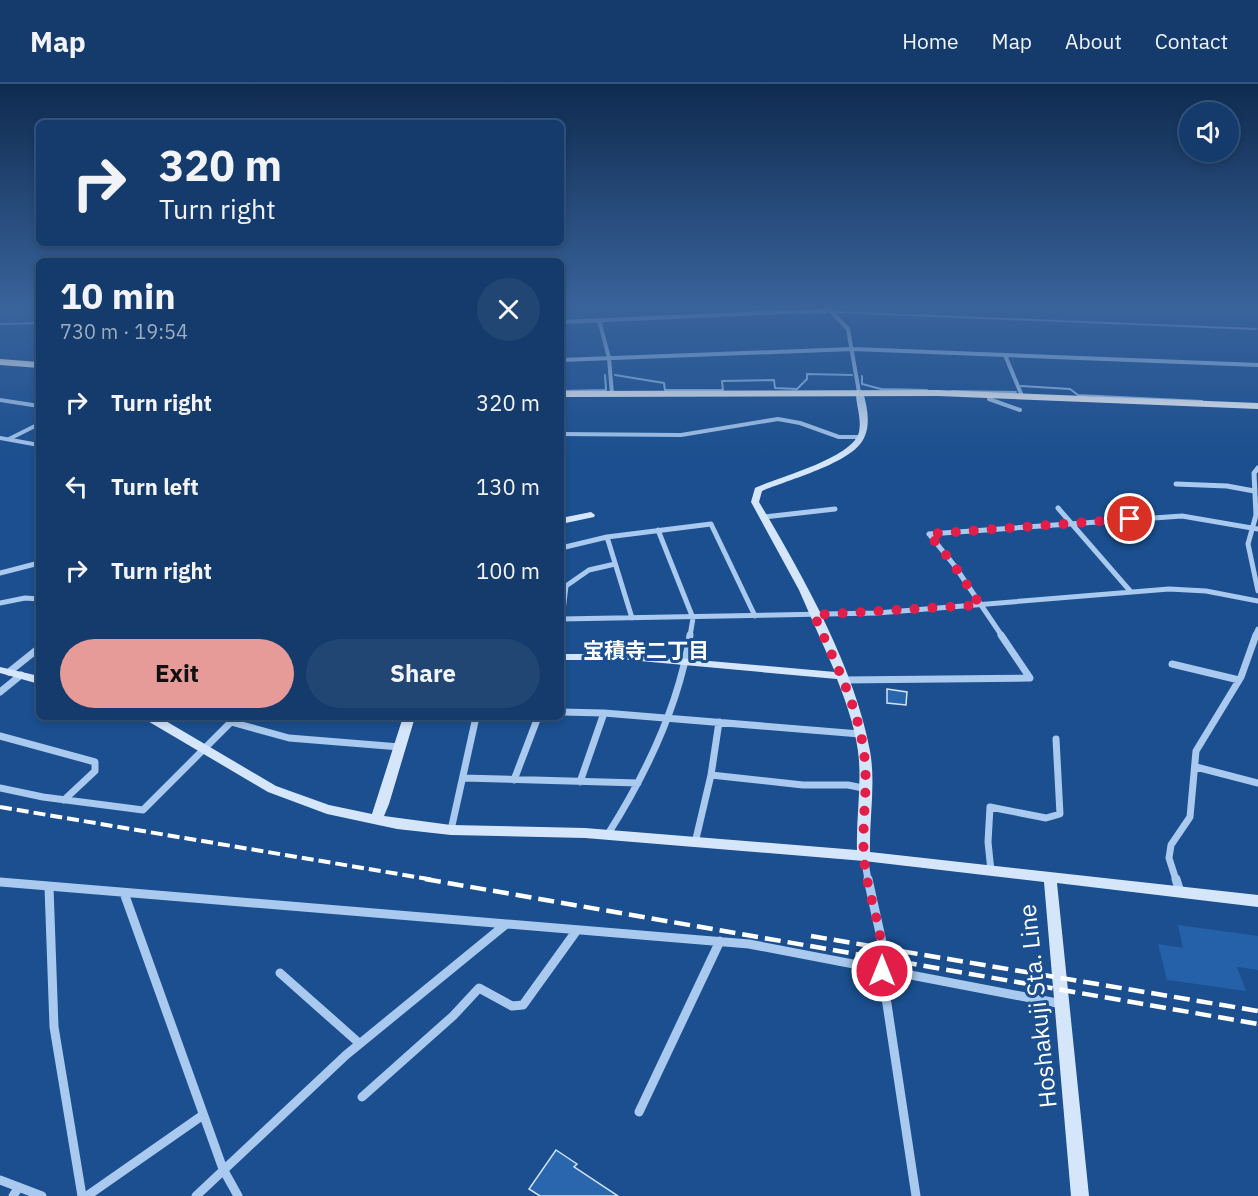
<!DOCTYPE html>
<meta charset="utf-8">
<style>
body{margin:0;font-family:"IBM Plex Sans","Noto Sans JP",sans-serif;background:#214673;color:#f1f3f6;height:100vh;display:flex;flex-direction:column;font-size:22px;white-space:nowrap}
*{box-sizing:border-box;margin:0}
p{font-size:20px;color:#9dadc1}
.icon{flex:none;width:33px;height:33px;fill:none;stroke:currentColor;stroke-width:2;stroke-linecap:round;stroke-linejoin:round}
.map{position:relative;flex:1;overflow:hidden}
.side{position:absolute;left:36px;top:174px;width:528px;height:462px;display:flex;flex-direction:column;background:#143b6b;border-radius:9px;box-shadow:0 3px 9px #0003,0 0 0 2px #33557e}
.side>*{flex:none}
.banner{position:absolute;left:36px;top:36px;width:528px;height:126px;border-radius:9px;box-shadow:0 3px 9px #0003,0 0 0 2px #33557e;background:#143b6b;color:#f1f3f6;overflow:hidden}
.buttons{position:absolute;left:1179px;top:18px;display:grid;gap:12px}
.buttons a{display:grid;place-items:center;width:60px;height:60px;border-radius:50%;background:#143b6b;box-shadow:0 3px 9px #0003,0 0 0 2px #33557e;font-size:30px}
.pin{position:absolute;display:grid;place-items:center;width:51px;height:51px;color:#fff;margin:-26px;border:3px solid #fff;border-radius:50%;box-shadow:0 2px 6px #0007}
.me{position:absolute;width:66px;margin:-33px;rotate:0deg;stroke-linejoin:round;filter:drop-shadow(0 0 4px #0008)}
.turn{display:flex;align-items:center;gap:21px;height:126px;padding:0 24px;font-size:27px}
.turn .icon{width:78px;height:78px;stroke-width:2.5}
.turn b{display:block;font-size:42px;line-height:51px}
.round{display:grid;place-items:center;flex:none;width:63px;height:63px;border-radius:32px;background:#214673}
.head{display:flex;align-items:center;justify-content:space-between;height:102px;padding:0 24px}
h1{font-size:36px;font-weight:700;line-height:45px}
.cta{display:flex;gap:12px;margin-top:auto;padding:12px 24px}
.cta a{flex:1;height:69px;border-radius:36px;background:#e69b98;color:#111;font-size:24px;font-weight:700;line-height:69px;text-align:center}
.cta a+a{background:#214673;color:#f1f3f6}
ul{padding:0;list-style:none}
li{display:flex;align-items:center;gap:18px;height:84px;padding:0 24px}
li div{flex:1}
li b{display:block;font-size:22px}
li em{font-style:normal}
header{display:flex;align-items:center;gap:36px;box-sizing:border-box;height:84px;padding:0 30px;background:#143b6b;border-bottom:2px solid #33557e}
header strong{font-size:28px}
nav{display:flex;gap:33px;margin-inline-start:auto;font-size:21px}
.map>svg:first-child{display:block}
</style>
<header>
<strong>Map</strong>
<nav><a>Home</a><a>Map</a><a>About</a><a>Contact</a></nav>
</header>
<div class="map">
<svg width="1258" height="1112" viewBox="0 0 1258 1112">
<rect width="100%" height="100%" fill="#1b4f8f"/>
<!-- green -->
<path fill="#2461a8" d="M1178 841 1258 852V886L1237 883 1246 907 1167 896 1158 860 1183 864Z"/>
<g fill="none" stroke-linecap="round" stroke-linejoin="round">
<!-- stream -->
<path stroke="#9cc4f0" stroke-width="2" d="M0 221 39 222
M834 228 1256 245
M802 229 827 228
M0 240 39 239
M615 291 664 299 665 306H723L722 297 774 296 775 304 797 305 807 295V290L852 291
M862 292V300L881 305 927 306
M1021 302 1070 305 1078 311 1202 317
M561 307 606 306 605 291
M952 307 1016 308"/>
</g>
<!-- building -->
<path fill="#2a66ad" stroke="#cfe3fa" stroke-width="1.5" d="M887 605 907 608 906 621 887 619Z
M556 1066 577 1080 574 1083 618 1112H540L529 1105Z"/>
<g fill="none" stroke-linecap="round" stroke-linejoin="round">
<!-- street-far3 -->
<path stroke="#a9c9ee" stroke-width="4" d="M824 220 848 245 859 308
M599 236 609 274 612 310
M561 238 829 226
M1005 271 1022 312
M561 276 853 265 1258 281
M989 315 1020 326
M0 316 39 322
M561 350 681 351 778 335 800 339 839 353H861
M0 354 39 361
M9 355 39 340"/>
<!-- street-far2 -->
<path stroke="#a9c9ee" stroke-width="5" d="M1258 384 1254 389 1256 431 1248 460 1258 507
M1176 400 1227 402 1254 407
M1058 424 1131 508
M764 433 835 425
M658 446 693 534 690 552
M929 450 1182 432 1258 445
M929 450 954 481 1002 552
M607 453 632 534
M561 464 607 453 711 440 755 532
M0 489 39 479
M0 519 25 514 39 515
M561 535 877 529 1169 505 1206 507 1258 517
M562 535 566 502 589 486 615 480
M1255 552 1258 545"/>
<!-- street-far1 -->
<path stroke="#a9c9ee" stroke-width="7" d="M1172 580 1239 596
M9 588 39 564
M843 596 1030 594 1001 551
M0 608 21 591
M561 628 604 629 860 650
M409 634 427 633
M231 638 289 654 400 663
M719 638 711 691 803 701H848L863 704
M0 652 95 678V687L64 716
M1196 683 1258 699
M463 694 638 699
M514 696 538 633
M580 698 604 629
M0 704 43 713 143 726 231 638 232 633
M451 746 476 633
M608 750C646 690 679 621 690 551
M695 759 711 691
M864 772 868 796
M991 787 988 758 990 723 1046 734 1060 730 1056 655
M1176 796 1169 774 1171 761 1190 733 1196 667 1241 593 1256 551"/>
<!-- street -->
<path stroke="#a9c9ee" stroke-width="9" d="M868 795 882 858V887L916 1112
M1176 795 1180 808
M0 798 749 860 1062 920
M49 803 54 943 82 1112
M124 809 223 1085 238 1112
M280 889 359 959
M362 1013 453 932 479 904 512 922 523 921 577 846
M639 1028 720 857
M0 1096 42 1112
M13 1112 19 1103
M87 1112 203 1031
M196 1112 346 971 505 841"/>
<!-- secondary -->
<path fill="#d6e6fa" fill-rule="evenodd" d="M856 306 863 308C867 322 871 340 864 354 853 379 787 396 762 407L759 418C802 490 855 584 870 667 876 700 869 735 870 768L1258 811V823L1057 799 1089 1112H1071L1044 798 864 777 585 754 451 751 397 745 327 730 268 708 146 636 144 633H159L276 702 329 721 372 730 403 633H415L389 720 384 732 451 741 585 744 857 766C856 737 861 707 859 677 857 649 847 621 837 595L629 576H561V570H629L835 588 799 506 751 418 755 404C779 393 853 374 859 348 862 333 855 319 856 306Z
M591 428 595 431 594 433 561 440V434Z
M0 583 39 592V600L0 589Z"/>
<!-- highway -->
<path fill="#fff" fill-rule="evenodd" d="M0 275 39 278V284L0 281Z
M938 306 1258 319V325L938 312 561 313V307Z"/>
<!-- rail-far1 -->
<path stroke="#fff" stroke-width="4" stroke-dasharray="12 5" stroke-linecap="butt" d="M0 723 434 796"/>
<!-- rail -->
<path stroke="#fff" stroke-width="4.5" stroke-dasharray="16 7" stroke-linecap="butt" d="M425 795 1258 940
M811 852 1258 927"/>
</g>
<!-- sky -->
<linearGradient id="sky" x2="0" y2="1"><stop stop-color="#0f2b4f"/><stop offset="0.59" stop-color="#39639b"/><stop offset="1" stop-color="#39639b" stop-opacity="0"/></linearGradient>
<rect width="1258" height="376" fill="url(#sky)"/>
<g fill="none" stroke-linecap="round" stroke-linejoin="round">
<!-- route -->
<path stroke="#e11d48" stroke-width="10" stroke-dasharray="0 18" d="M882 887C885 851 870 819 865 784 860 745 869 706 864 669 858 621 833 575 814 531L980 521 954 481 929 450 1130 435"/>
</g>
<g text-anchor="middle" stroke-width="6" stroke-linejoin="round" paint-order="stroke">
<!-- neighbourhood labels -->
<g font-size="21" font-weight="bold" fill="#fff" stroke="#1b4f8f">
<text x="646" y="574">宝積寺二丁目</text>
</g>
<!-- near-street labels -->
<g font-size="24" fill="#fff" stroke="#1b4f8f">
<text transform="translate(1038 922) rotate(-96)" y="8">Hoshakuji Sta. Line</text>
</g>
</g>
</svg>
<div class="buttons">
<a><svg class="icon" aria-label="sound" viewBox="0 0 24 24"><path d="M4 9h4l5-4v14l-5-4H4zM17 9q2 3 0 6"/></svg></a>
</div>
<div class="pin" style="left:1130px;top:435px;background:#d93025"><svg class="icon" aria-label="arrive" viewBox="0 0 24 24"><path d="M6 21V4h12l-3 4 3 4H6"/></svg></div>
<svg class="me" style="left:882px;top:887px" viewBox="-20 -20 40 40"><circle r="17" fill="#e11d48" stroke="#fff" stroke-width="3"/><path d="M0-11L8 9 0 5-8 9z" fill="#fff"/></svg>
<div class="banner">
<div class="turn"><svg class="icon" aria-label="right" viewBox="0 0 24 24"><path d="M7 20v-9h11M14 6l5 5-5 5"/></svg><div><b>320 m</b>Turn right</div></div>
</div>
<section class="side">
<div class="head"><div><h1>10 min</h1><p>730 m · 19:54</p></div><a class="round"><svg class="icon" aria-label="close" viewBox="0 0 24 24"><path d="M6 6l12 12M18 6L6 18"/></svg></a></div>
<ul>
<li><svg class="icon" aria-label="right" viewBox="0 0 24 24"><path d="M7 20v-9h11M14 6l5 5-5 5"/></svg><div><b>Turn right</b></div><em>320 m</em></li>
<li><svg class="icon" aria-label="left" viewBox="0 0 24 24"><path d="M17 20v-9H6M10 6l-5 5 5 5"/></svg><div><b>Turn left</b></div><em>130 m</em></li>
<li><svg class="icon" aria-label="right" viewBox="0 0 24 24"><path d="M7 20v-9h11M14 6l5 5-5 5"/></svg><div><b>Turn right</b></div><em>100 m</em></li>
</ul>
<div class="cta"><a>Exit</a><a>Share</a></div>
</section>
</div>
